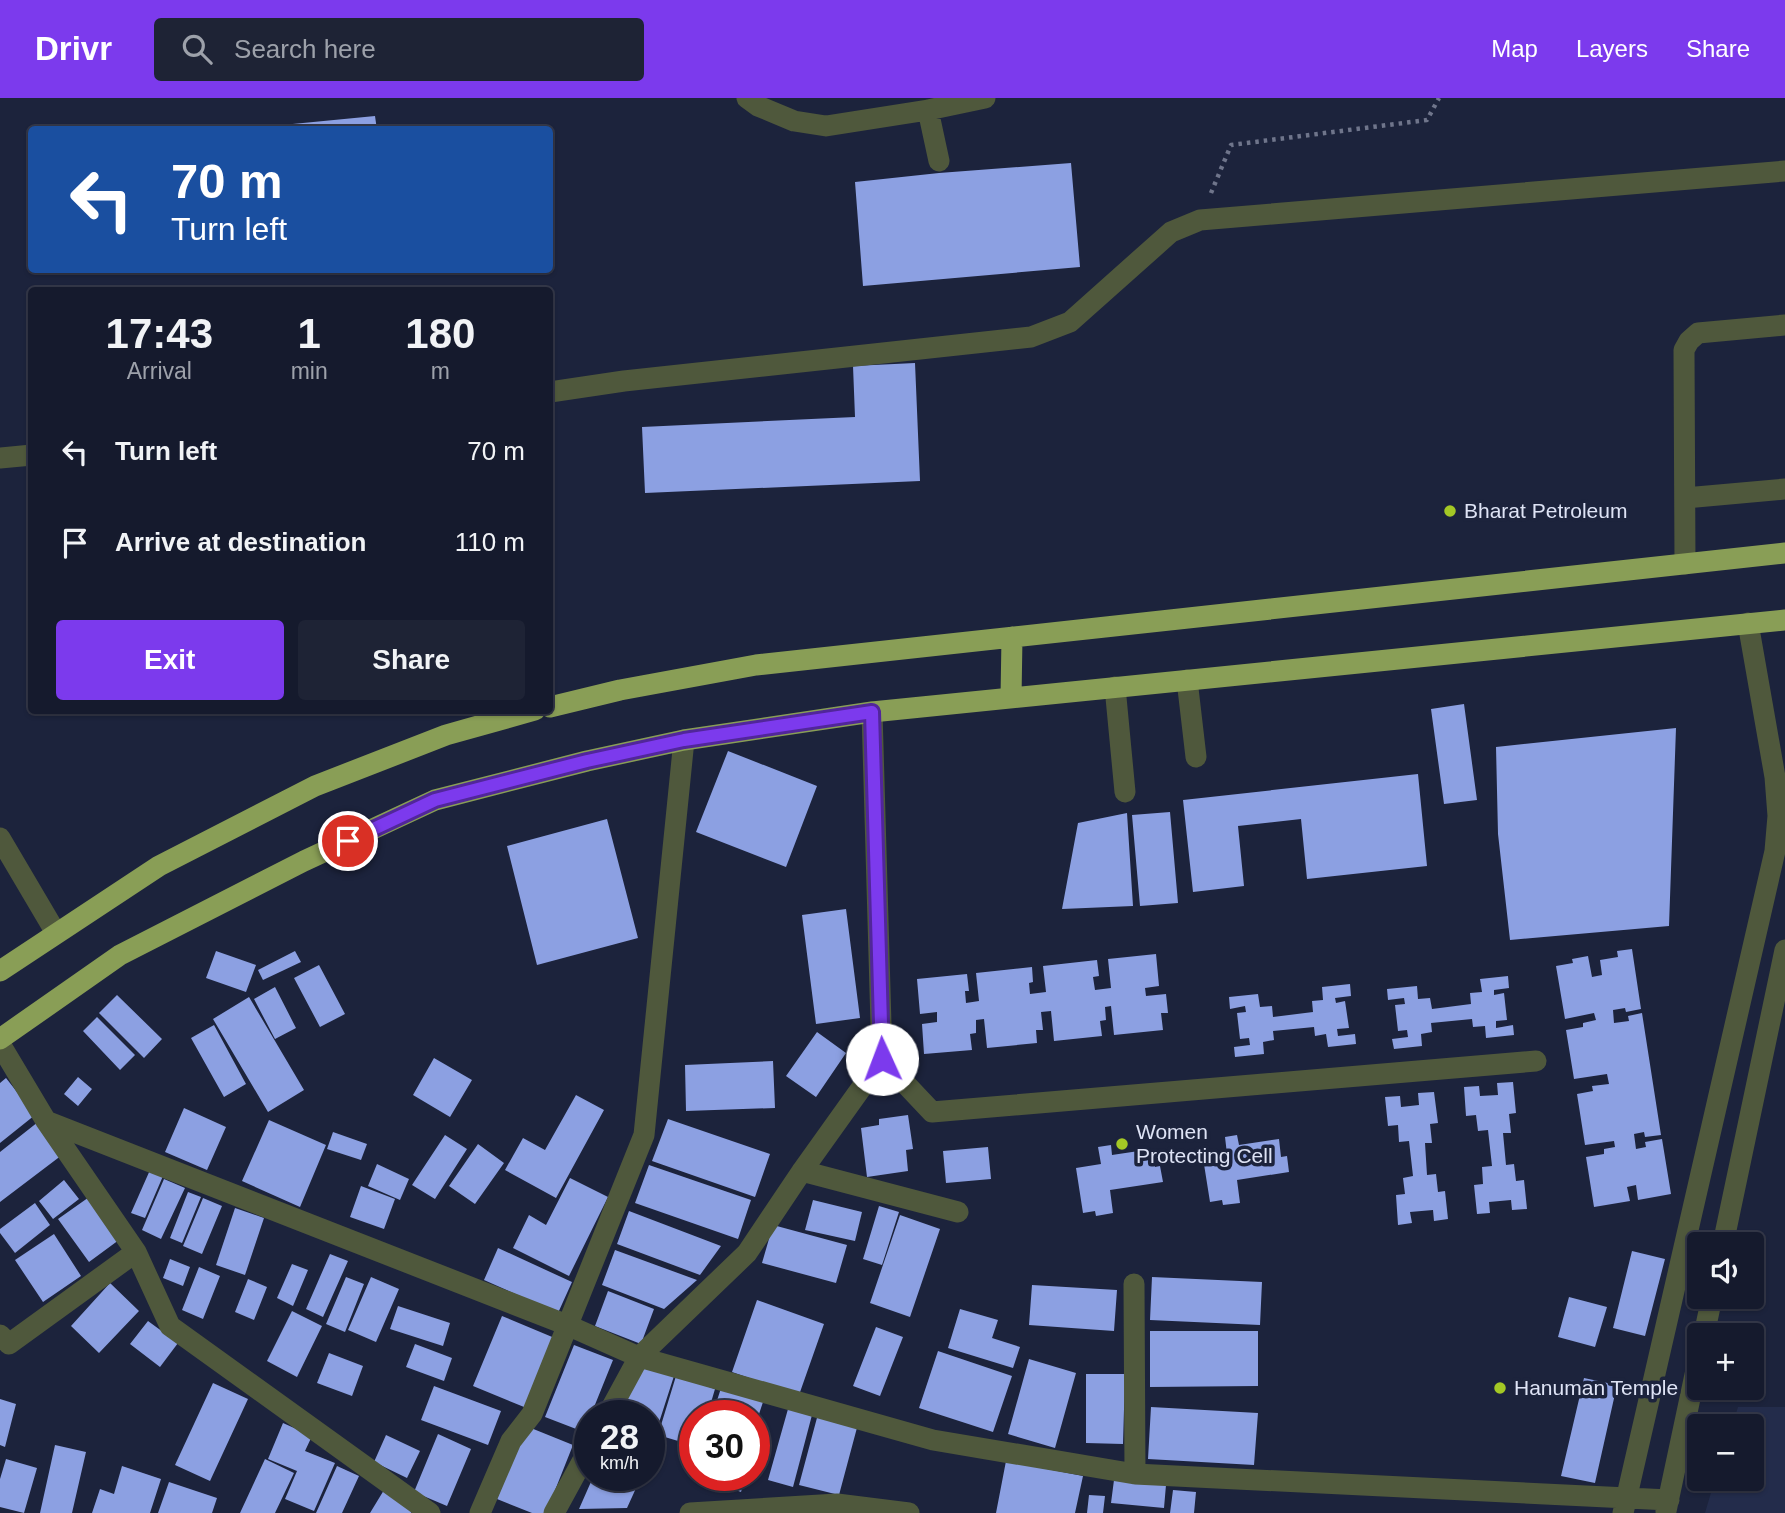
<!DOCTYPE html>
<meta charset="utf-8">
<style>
body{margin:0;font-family:Arial,sans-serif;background:#1e2335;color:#f1f3f6;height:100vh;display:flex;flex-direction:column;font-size:26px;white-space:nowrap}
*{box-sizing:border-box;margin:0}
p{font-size:23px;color:#9da1aa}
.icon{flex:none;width:38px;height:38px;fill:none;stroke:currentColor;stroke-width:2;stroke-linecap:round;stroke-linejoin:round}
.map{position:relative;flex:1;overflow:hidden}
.details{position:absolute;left:28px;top:189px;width:525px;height:427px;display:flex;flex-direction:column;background:#151a2d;border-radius:7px;box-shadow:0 2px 5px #0004,0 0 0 2px #343849}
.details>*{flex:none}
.guide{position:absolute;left:28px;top:28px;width:525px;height:147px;border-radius:7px;box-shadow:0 2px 5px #0004,0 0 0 2px #343849;background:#1a4fa0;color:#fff;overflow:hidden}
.controls{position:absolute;left:1687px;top:1134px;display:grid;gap:14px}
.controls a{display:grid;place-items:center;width:77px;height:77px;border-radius:7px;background:#151a2d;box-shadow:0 2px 5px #0004,0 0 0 2px #343849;font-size:35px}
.speed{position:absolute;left:574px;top:1302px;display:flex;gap:14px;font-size:35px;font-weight:700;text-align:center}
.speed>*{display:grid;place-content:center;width:91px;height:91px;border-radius:50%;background:#151a2d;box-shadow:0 2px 5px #0004,0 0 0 2px #343849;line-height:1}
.speed small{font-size:18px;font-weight:400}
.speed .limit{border:10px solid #d22;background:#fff;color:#111}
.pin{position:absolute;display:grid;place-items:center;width:60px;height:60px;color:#fff;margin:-30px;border:4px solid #fff;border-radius:50%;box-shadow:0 2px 7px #0007}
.me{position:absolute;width:77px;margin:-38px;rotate:358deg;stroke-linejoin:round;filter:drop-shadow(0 0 5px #0008)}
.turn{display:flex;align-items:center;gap:24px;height:147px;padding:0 28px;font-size:32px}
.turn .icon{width:91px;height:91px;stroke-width:2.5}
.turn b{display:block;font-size:49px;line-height:60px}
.eta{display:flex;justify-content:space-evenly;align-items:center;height:119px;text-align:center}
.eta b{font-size:42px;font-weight:600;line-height:49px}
.action{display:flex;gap:14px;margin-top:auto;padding:14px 28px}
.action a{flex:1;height:80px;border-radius:7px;background:#7c3aed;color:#fff;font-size:28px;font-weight:600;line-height:80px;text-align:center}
.action a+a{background:#1e2335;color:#f1f3f6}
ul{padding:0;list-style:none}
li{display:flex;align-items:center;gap:21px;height:91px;padding:0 28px}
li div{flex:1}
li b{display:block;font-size:26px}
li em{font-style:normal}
header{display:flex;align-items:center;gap:42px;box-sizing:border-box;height:98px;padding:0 35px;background:#7c3aed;color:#fff}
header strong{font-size:33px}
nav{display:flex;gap:38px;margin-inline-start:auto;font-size:24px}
.search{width:490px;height:63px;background:#1e2335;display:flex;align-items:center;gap:18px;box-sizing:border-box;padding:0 24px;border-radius:7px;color:#9da1aa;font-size:26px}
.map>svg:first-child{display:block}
</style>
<header>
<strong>Drivr</strong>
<div class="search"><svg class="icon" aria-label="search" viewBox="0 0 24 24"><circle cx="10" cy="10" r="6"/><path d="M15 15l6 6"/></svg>Search here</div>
<nav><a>Map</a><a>Layers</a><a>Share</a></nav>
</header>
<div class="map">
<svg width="1785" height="1415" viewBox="0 0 1785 1415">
<rect width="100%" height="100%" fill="#1c233c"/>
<!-- built -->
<path fill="#232c4b" d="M1738 1309H1785V1415H1705L1715 1381H1752V1328H1732Z"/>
<!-- building -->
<path fill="#8ca0e2" d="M375 18 377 32H252L251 30Z
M1071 65 1080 169 863 188 855 84 939 75Z
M915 265 920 383 645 395 642 329 855 319 853 268Z
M1464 606 1477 702 1444 706 1431 611Z
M1676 630 1669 828 1510 842 1498 736 1496 649Z
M728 653 817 688 786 769 696 734Z
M1418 676 1427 768 1307 781 1301 721 1238 728 1244 788 1193 794 1183 702Z
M1170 714 1178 805 1140 808 1132 717Z
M1127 715 1133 808 1062 811 1078 725Z
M607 721 638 840 537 867 507 748Z
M846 811 860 920 816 926 802 817Z
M1632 851 1641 911 1626 914 1625 910 1613 912 1614 925 1629 923 1628 918 1642 915 1661 1037 1645 1039 1644 1034 1634 1036 1636 1051 1646 1049 1645 1044 1662 1041 1671 1096 1638 1102 1636 1087 1627 1089 1630 1103 1594 1109 1586 1059 1604 1056V1051L1615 1049 1614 1043 1585 1047 1577 996 1593 993 1592 988 1609 986 1607 976 1574 981 1566 932 1583 929V925L1596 922 1594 915 1565 921 1556 868 1573 865 1572 861 1588 858 1592 879 1602 877 1600 862 1618 859 1617 853Z
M216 853 256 867 246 894 206 880Z
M295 853 301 864 263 882 258 872Z
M1156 856 1159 888 1145 890 1146 898 1166 896 1168 915H1161L1163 932 1114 937 1111 908 1105 909 1106 922 1100 923 1102 938 1054 943 1051 913 1041 914 1043 932H1036L1037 945 987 950 984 921 976 922V935L970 936 972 952 924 956 922 926 937 924V914L920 916 917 881 967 876 969 893H965L966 905 979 903 976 875 1032 869 1033 884 1029 885 1030 896 1046 894 1043 868 1097 862 1099 878 1093 879 1095 892 1111 890 1108 861Z
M319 867 345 916 320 929 294 880Z
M1508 878 1509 890 1494 892V897L1504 895 1507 922 1496 923V930L1513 927 1514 937 1486 940 1485 928 1473 929 1472 921 1431 925 1432 934 1421 936 1422 948 1394 951 1392 941 1408 939 1407 932 1398 933 1395 907 1405 906 1404 900 1388 902 1387 891 1417 888 1418 901 1430 900 1432 911 1471 906 1470 895 1482 894 1480 881Z
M1350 886 1351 898 1335 900 1336 905 1345 903 1349 930 1337 931 1338 938 1355 936 1356 946 1328 949 1326 936 1315 938 1314 929 1273 933 1274 942 1263 944 1264 956 1235 959 1234 949 1250 947 1249 940 1240 941 1237 915 1246 914 1245 908 1230 911 1229 899 1258 896 1260 909 1272 908 1273 919 1313 914 1312 903 1323 902 1322 889Z
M275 889 296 930 275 941 254 901Z
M117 897 162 941 144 960 99 915Z
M249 899 304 992 268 1014 213 921Z
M97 919 135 957 120 972 83 933Z
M214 927 246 986 224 999 191 940Z
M817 934 846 955 816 999 786 978Z
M434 960 472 982 450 1019 413 997Z
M773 963 775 1010 686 1013 685 967Z
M78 979 92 991 78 1008 64 996Z
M6 980 35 1017 0 1045V985Z
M1513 984 1516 1015 1509 1016 1511 1035H1503L1506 1067 1514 1066 1516 1083 1524 1082 1527 1111 1512 1112 1511 1102 1489 1104 1490 1115 1477 1116 1474 1087 1483 1086 1482 1069 1492 1068 1488 1032 1478 1033 1476 1017 1466 1018 1464 989 1479 988 1480 998 1498 997 1497 985Z
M1434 994 1438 1025 1430 1026 1432 1045H1425L1427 1077 1436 1076 1438 1094 1445 1093 1448 1121 1434 1123 1433 1112 1410 1114 1412 1125 1398 1127 1396 1097 1405 1096 1403 1080 1413 1078 1409 1043 1399 1044 1398 1027 1388 1028 1385 999 1400 998 1401 1009 1419 1007 1418 995Z
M576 997 604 1012 556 1100 505 1072 523 1040 545 1052Z
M184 1010 226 1029 207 1072 165 1054Z
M908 1017 913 1051 906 1052 908 1073 867 1079 861 1030 879 1027V1021Z
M668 1021 770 1056 755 1099 652 1063Z
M269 1022 326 1047 300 1109 242 1083Z
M38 1024 62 1057 0 1104V1054Z
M333 1034 367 1046 361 1062 327 1051Z
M445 1037 467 1051 435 1101 412 1087Z
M1237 1037 1239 1047 1279 1041 1281 1059 1287 1058 1289 1074 1237 1082 1240 1105 1223 1107 1222 1102 1210 1104 1203 1060 1227 1056 1225 1039Z
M478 1046 504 1065 475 1106 449 1088Z
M1111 1047 1112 1057 1152 1051 1155 1069 1160 1068 1163 1084 1110 1092 1113 1115 1096 1118 1095 1113 1083 1115 1076 1070 1101 1066 1098 1049Z
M988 1049 991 1081 946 1085 943 1053Z
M377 1066 409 1081 400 1102 368 1088Z
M649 1067 751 1102 738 1141 635 1105Z
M150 1072 163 1078 145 1120 131 1115Z
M570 1080 608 1099 569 1178 513 1150 529 1117 546 1127Z
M164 1081 185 1090 161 1141 142 1132Z
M64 1082 79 1101 53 1121 39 1103Z
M361 1088 395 1101 384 1131 350 1119Z
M188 1094 201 1099 182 1145 170 1140Z
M92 1097 123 1139 89 1164 58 1121Z
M203 1100 222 1108 202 1156 183 1148Z
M813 1102 862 1114 855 1143 805 1132Z
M35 1105 50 1127 15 1155 0 1135V1131Z
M879 1108 899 1114 882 1167 863 1161Z
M235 1110 264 1120 245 1177 216 1167Z
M629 1113 721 1148 700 1177 617 1146Z
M900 1117 940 1131 910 1219 870 1205Z
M773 1127 847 1147 836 1185 762 1165Z
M54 1136 81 1178 43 1204 15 1162Z
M498 1150 572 1184 558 1215 484 1182Z
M615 1152 697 1182 664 1211 602 1187Z
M1632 1153 1665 1161 1645 1238 1613 1230Z
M330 1156 348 1163 323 1219 306 1211Z
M170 1161 190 1169 183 1188 163 1180Z
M292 1166 308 1172 293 1208 277 1200Z
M199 1169 220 1178 203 1221 182 1212Z
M346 1179 364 1186 345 1234 326 1226Z
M371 1179 399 1191 376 1244 348 1232Z
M1152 1179 1262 1184 1260 1227 1150 1222Z
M248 1181 267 1189 254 1222 235 1214Z
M110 1185 139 1213 99 1255 71 1228Z
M1032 1187 1117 1192 1114 1233 1029 1227Z
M608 1193 654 1211 641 1246 595 1228Z
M1569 1199 1607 1209 1595 1249 1558 1239Z
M757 1202 824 1226 799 1297 732 1274Z
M398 1208 450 1225 443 1248 390 1231Z
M960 1211 998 1222 992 1240 1020 1249 1013 1270 948 1250Z
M292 1213 322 1228 297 1279 267 1263Z
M502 1218 557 1241 529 1311 473 1288Z
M148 1223 178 1245 160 1269 130 1246Z
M876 1229 903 1239 880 1298 853 1288Z
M1150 1233H1258V1288L1150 1289Z
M415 1246 452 1260 444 1283 406 1269Z
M574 1247 613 1262 584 1334 545 1319Z
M938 1253 1012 1278 993 1334 919 1310Z
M329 1255 363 1268 352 1298 317 1285Z
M1029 1261 1076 1275 1055 1350 1008 1336Z
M638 1266 674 1278 655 1337 649 1335V1318H622Z
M1086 1276H1125L1123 1346 1086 1345Z
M676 1278 715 1291 707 1318H695V1348L658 1337Z
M1584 1280 1617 1287 1595 1385 1561 1378Z
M213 1285 248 1301 210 1383 175 1367Z
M722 1287 764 1301 755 1328 754 1318H712Z
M434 1288 501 1313 488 1347 421 1322Z
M0 1301 16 1306 5 1349 0 1347Z
M1151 1309 1258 1315 1254 1367 1148 1361Z
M788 1311 812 1317 793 1389 768 1382Z
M818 1316 858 1326 839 1397 799 1387Z
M283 1325 312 1338 305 1353 335 1365 314 1413 285 1401 297 1373 268 1361Z
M526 1328 573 1347 546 1415H532L497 1401Z
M438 1336 471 1351 447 1408 414 1394Z
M386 1337 420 1353 407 1380 374 1364Z
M55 1347 86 1354 72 1415H40Z
M6 1361 37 1370 24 1415 0 1409V1381Z
M265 1361 294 1375 275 1415H240Z
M1006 1363 1083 1378 1075 1415H996Z
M122 1368 161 1381 150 1415H92L100 1391 114 1396Z
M337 1368 359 1378 342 1415H316Z
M594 1377H642L627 1410 579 1411Z
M722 1377H746L741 1394 719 1386Z
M1114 1382 1166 1387 1164 1410 1111 1405Z
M169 1384 217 1400 212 1415H158Z
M384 1392 414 1409 411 1415H370Z
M1173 1392 1196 1394 1194 1415H1170Z
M1089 1397 1105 1398 1103 1415H1087Z"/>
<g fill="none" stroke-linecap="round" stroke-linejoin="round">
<!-- path -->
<path stroke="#6f758b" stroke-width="4.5" stroke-dasharray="3.5 5" stroke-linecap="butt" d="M1211 95 1231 47 1427 22 1439 0"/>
<!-- minor -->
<path stroke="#4f583c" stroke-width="21" d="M747 0 758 8 794 23 826 28 928 12 985 0
M928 12 939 63
M550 294 624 283 1031 239 1070 224 1171 134 1200 122 1785 73
M0 360 32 357
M1685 400 1785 391
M1685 466 1684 252 1689 243 1698 235 1785 227
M1187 582 1196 659
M1115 589 1125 694
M0 740 56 835
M0 946 46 1023 136 1154 170 1228 430 1415
M882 961 932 1014 1536 963
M46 1023 567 1227 639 1259 933 1342 1135 1376 1669 1402
M802 1073 958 1114
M1723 1146 1785 852
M1134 1186 1135 1376
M0 1237 9 1246 136 1154
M1704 1237 1712 1199
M607 1318 639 1259 747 1155 802 1073 882 961 872 614
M1666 1413 1699 1258
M480 1415 511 1343 532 1316 644 1037 684 642
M554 1415 590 1349
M690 1415 837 1406 909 1415
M1623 1415 1775 753 1778 718 1775 679 1748 525"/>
<!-- highway -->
<path stroke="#899e56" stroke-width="21" d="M1011 600 1012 539
M550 609 620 592 756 567 1785 455
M0 873 159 768 315 688 446 637 535 612
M0 941 120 857 304 763 435 702 587 663 684 642 872 614 1785 522"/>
</g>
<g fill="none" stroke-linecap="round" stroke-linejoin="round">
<defs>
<path id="route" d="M348 743 435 702 587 663 684 642 872 614 882 961"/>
</defs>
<!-- route casing -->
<use href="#route" stroke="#51269a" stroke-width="18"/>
<!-- route -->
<use href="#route" stroke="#7c3aed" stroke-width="12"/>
</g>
<!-- markers -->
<g fill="#a4c825" stroke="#1c233c" stroke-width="2.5">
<circle cx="1450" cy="413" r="7"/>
<circle cx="1122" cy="1046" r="7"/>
<circle cx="1500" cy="1290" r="7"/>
</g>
<g text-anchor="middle" stroke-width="7" stroke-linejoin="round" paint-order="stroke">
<!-- poi labels -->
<g font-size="21" fill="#dee3f5" stroke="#1c233c" text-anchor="start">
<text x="1464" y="420">Bharat Petroleum</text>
<text x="1136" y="1041">Women<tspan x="1136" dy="24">Protecting Cell</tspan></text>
<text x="1514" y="1297">Hanuman Temple</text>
</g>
</g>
</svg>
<div class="controls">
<a><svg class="icon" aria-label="sound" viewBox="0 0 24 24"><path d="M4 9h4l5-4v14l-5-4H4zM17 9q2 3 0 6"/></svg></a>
<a>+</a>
<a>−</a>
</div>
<div class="speed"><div>28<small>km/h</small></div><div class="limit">30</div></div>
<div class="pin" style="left:348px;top:743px;background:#d93025"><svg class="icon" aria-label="arrive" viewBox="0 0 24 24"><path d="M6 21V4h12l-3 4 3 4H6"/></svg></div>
<svg class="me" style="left:882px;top:961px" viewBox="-20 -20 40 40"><circle r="19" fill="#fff"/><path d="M0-13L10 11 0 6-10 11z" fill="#7c3aed"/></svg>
<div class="guide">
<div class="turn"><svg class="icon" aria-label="left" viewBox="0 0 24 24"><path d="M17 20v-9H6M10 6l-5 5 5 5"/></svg><div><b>70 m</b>Turn left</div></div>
</div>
<section class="details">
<div class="eta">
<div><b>17:43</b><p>Arrival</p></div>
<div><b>1</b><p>min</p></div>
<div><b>180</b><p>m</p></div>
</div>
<ul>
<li><svg class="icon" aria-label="left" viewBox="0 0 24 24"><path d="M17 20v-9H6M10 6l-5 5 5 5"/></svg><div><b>Turn left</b></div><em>70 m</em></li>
<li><svg class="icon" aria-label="arrive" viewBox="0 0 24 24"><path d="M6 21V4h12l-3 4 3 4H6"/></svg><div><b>Arrive at destination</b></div><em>110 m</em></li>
</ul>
<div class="action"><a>Exit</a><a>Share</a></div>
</section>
</div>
